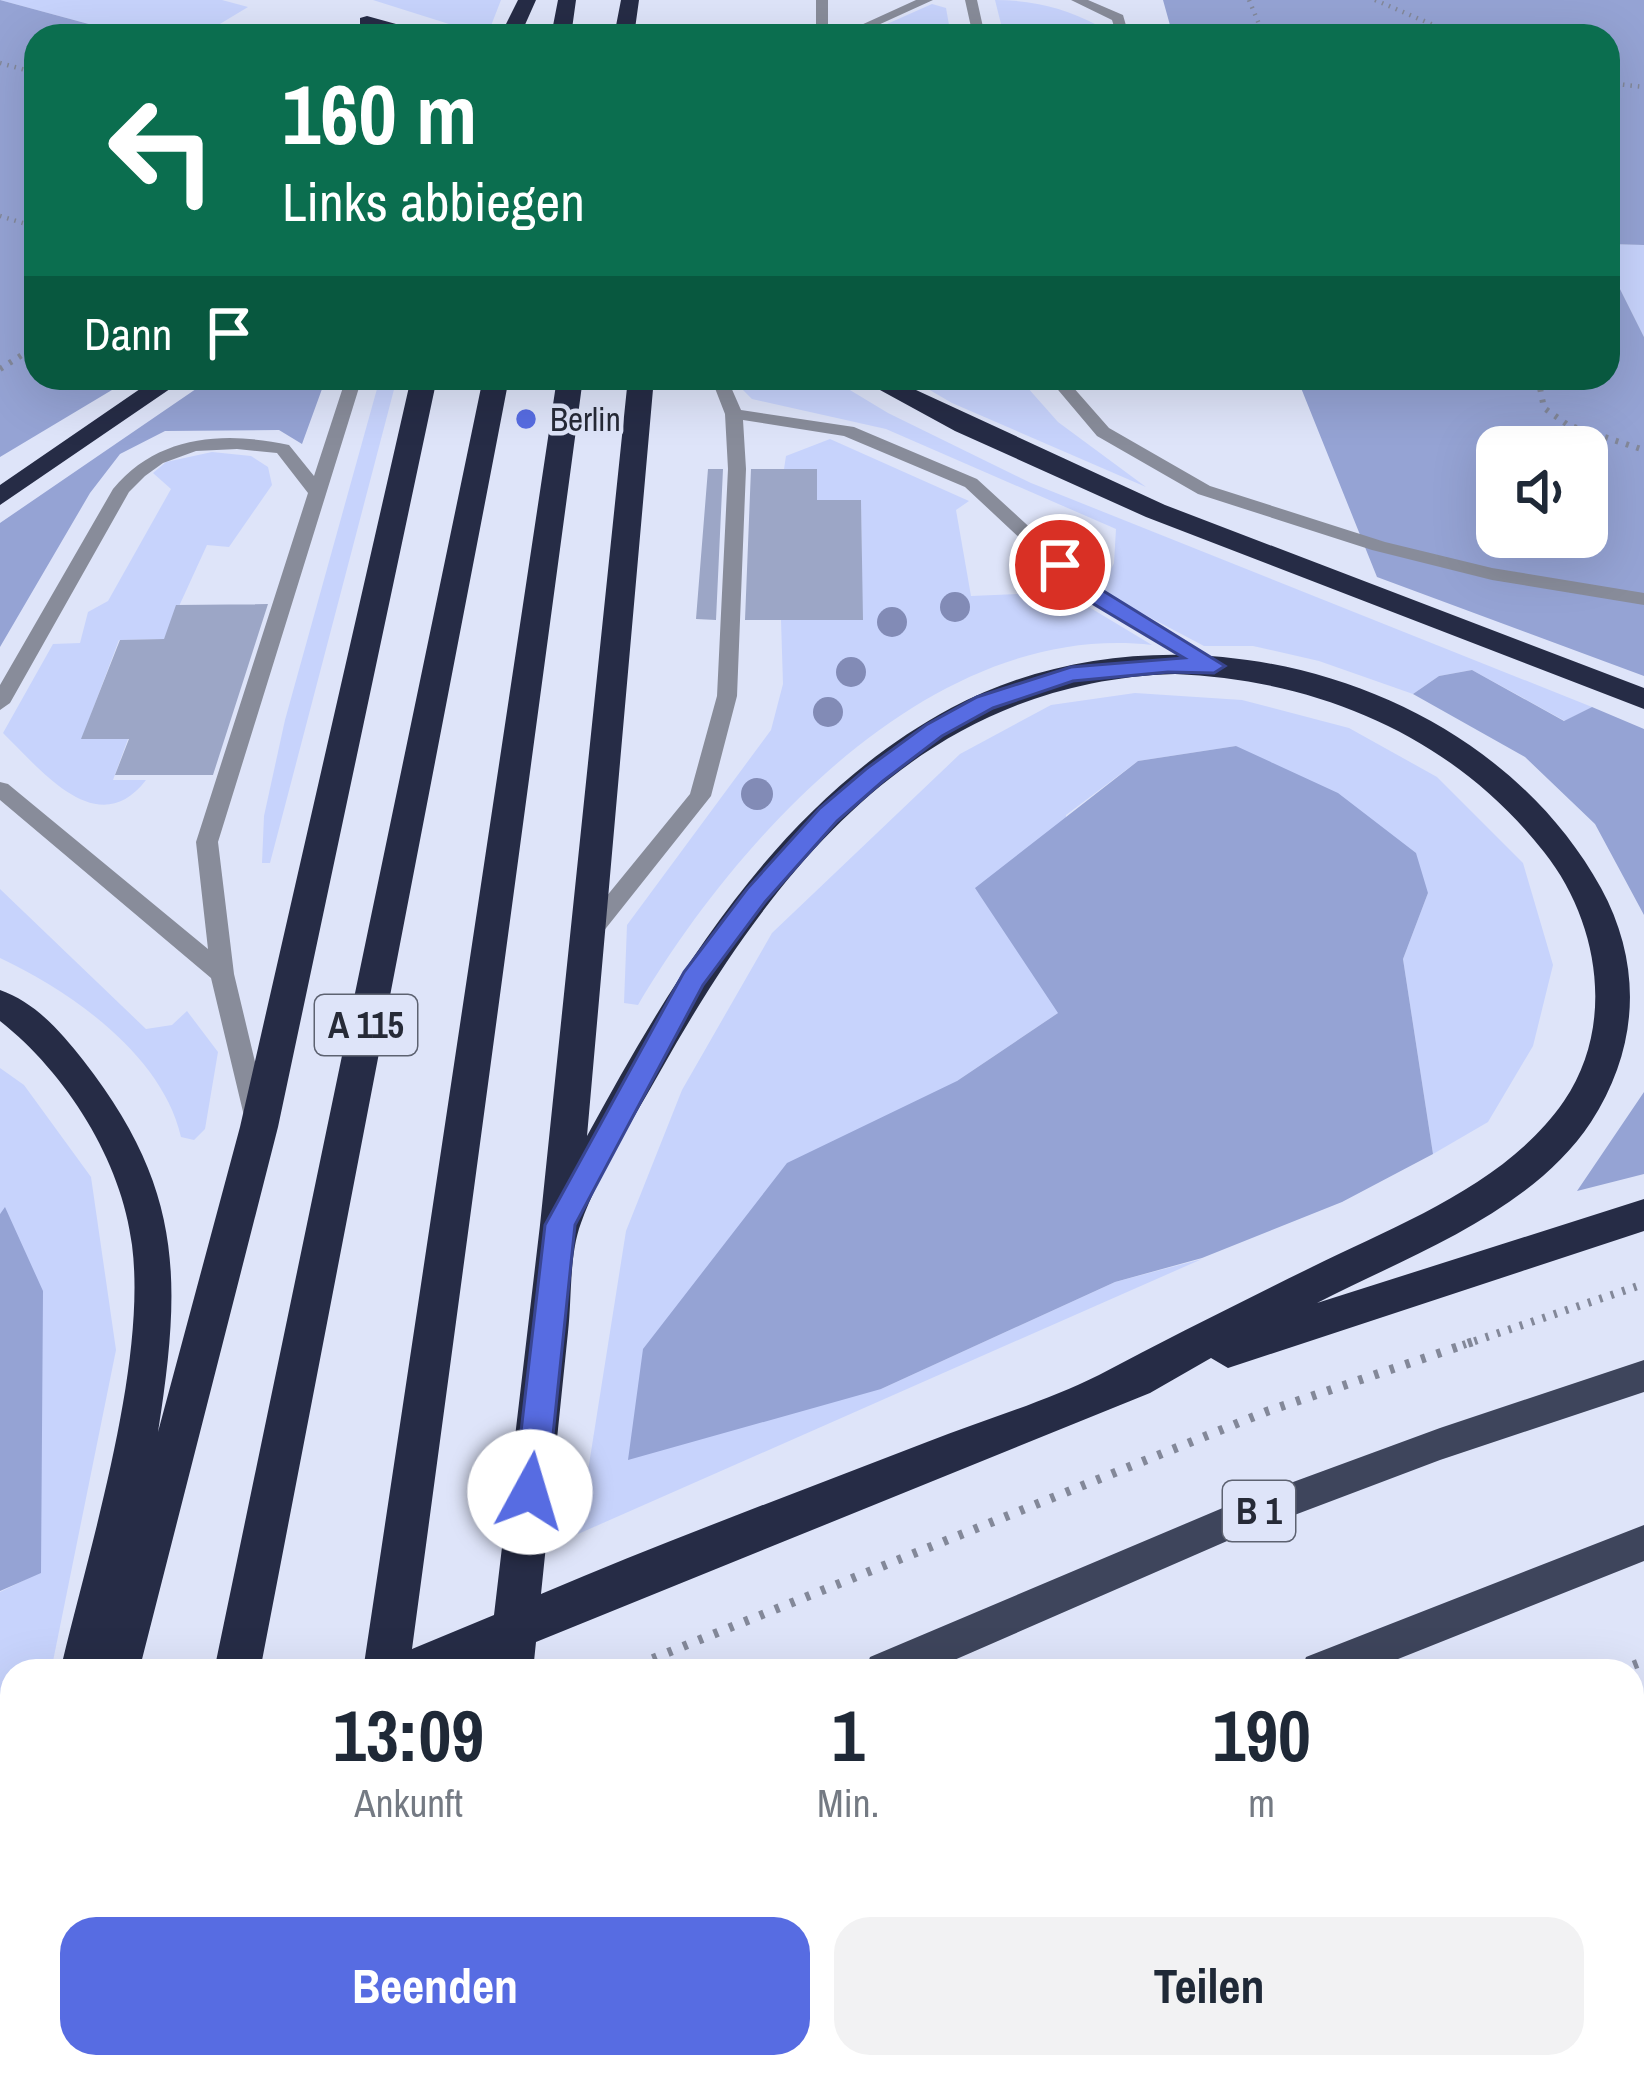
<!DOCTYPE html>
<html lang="de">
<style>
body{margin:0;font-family:"Archivo Narrow",sans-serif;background:#f2f2f3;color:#1f2937;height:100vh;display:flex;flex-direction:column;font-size:45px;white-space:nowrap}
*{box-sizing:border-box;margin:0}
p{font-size:39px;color:#747a83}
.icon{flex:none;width:66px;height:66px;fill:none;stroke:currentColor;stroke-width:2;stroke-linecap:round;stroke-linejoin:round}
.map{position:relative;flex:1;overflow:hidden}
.drawer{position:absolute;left:0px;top:1659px;width:1644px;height:420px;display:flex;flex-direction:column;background:#fff;border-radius:36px 36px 0 0;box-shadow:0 12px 48px #0002}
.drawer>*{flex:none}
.hud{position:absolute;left:24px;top:24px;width:1596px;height:366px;border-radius:36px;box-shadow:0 12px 48px #0002;background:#0b6e4f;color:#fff;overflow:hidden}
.buttons{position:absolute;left:1476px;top:426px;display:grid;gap:24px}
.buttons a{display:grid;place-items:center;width:132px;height:132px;border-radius:24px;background:#fff;box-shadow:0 12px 48px #0002;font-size:60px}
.pin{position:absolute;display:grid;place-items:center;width:102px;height:102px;color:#fff;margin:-51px;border:6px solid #fff;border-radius:50%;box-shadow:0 3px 12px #0007}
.me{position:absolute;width:132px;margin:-66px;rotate:6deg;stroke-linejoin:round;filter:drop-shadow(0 0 9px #0008)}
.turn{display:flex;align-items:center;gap:42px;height:252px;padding:0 60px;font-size:54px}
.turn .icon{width:156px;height:156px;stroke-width:2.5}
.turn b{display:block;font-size:84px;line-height:102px}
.then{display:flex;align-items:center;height:114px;padding:0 60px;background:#0003;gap:24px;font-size:45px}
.eta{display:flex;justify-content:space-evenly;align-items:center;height:204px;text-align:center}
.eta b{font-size:72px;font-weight:700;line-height:84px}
.primary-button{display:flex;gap:24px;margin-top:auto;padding:24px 60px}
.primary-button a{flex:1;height:138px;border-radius:36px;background:#576ce2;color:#fff;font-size:48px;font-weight:700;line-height:138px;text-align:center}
.primary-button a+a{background:#f2f2f3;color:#1f2937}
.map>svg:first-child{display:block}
</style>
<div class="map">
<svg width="1644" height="2079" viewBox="0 0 1644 2079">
<rect width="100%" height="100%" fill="#dee4f9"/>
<!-- green -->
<path fill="#c7d3fc" d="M0 0H222L248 7 200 36H133Z
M373 0H501L487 36Z
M995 0C1032 0 1066 8 1099 26L1101 36H1004Z
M932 4 946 8 951 36H877L887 24Z
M1608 244 1644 245V337L1608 265Z
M380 378H397L270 863H262L264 816 285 720Z
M740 378H830L888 413 1031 483 1592 707 1565 721 1472 670 1439 676 1413 694 1319 661 1253 646H1204L1100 591 1114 563 1116 529 886 429 752 399 740 387Z
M909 378H1019L1058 422 1146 487 952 403Z
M830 439 969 501 956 510 971 596 1064 592 1152 645C933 620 738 836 638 1005L624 1003 627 925 771 730 783 684 781 620 862 584 861 500H817V469H784L786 456Z
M212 452 251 456 268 467 272 485 229 547 207 545 164 639 119 640 82 738 128 739 113 780H146C98 843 41 770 3 733L53 644 80 643 88 612 108 601 171 489 153 473 166 462Z
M1135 693 1242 700 1349 728 1437 777 1523 863 1553 965 1533 1046 1488 1122 1433 1154 1403 959 1428 893 1236 746 1138 761 1066 815 1058 1013 957 1081 881 1389 1115 1282 1202 1259 578 1534 626 1231 682 1090 772 933 960 754 1051 705Z
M0 889 146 1029 172 1025 187 1011 218 1052 205 1129 194 1140 181 1137C163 1056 71 991 0 958Z
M0 1068 24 1085 91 1177 116 1350 51 1671H12V1786L0 1790V1592L41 1572 4 1209 0 1214Z"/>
<!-- forest -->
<path fill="#95a3d4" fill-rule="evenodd" d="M0 0 133 36H36V378H132L0 457Z
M1163 0H1644V245L1608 244V36H1173Z
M1608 265 1644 337V676L1377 577 1297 378H1608ZM1497 447H1587V537H1497Z
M212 378H326L302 444 279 430 165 431 120 454 90 493 0 647V523Z
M1472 670 1564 721 1592 707 1644 729V915L1595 824 1525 757 1413 694 1439 676Z
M1236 746 1338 793 1416 853 1428 893 1403 959 1433 1154 1342 1202 1202 1258 1115 1282 881 1389 628 1460 643 1349 787 1163 957 1081 1058 1013 975 888 1138 761Z
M1644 1092V1174L1577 1191Z
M5 1207 43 1291 41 1573 0 1591V1214Z
M1644 1869V2076L1627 2067H1632V1875Z"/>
<!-- building -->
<path fill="#9ca6c6" d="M708 469H723L716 620 696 619Z
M751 469H817V500H861L863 620H745Z
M268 604 213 775H115L129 739H81L120 640 164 639 176 605Z"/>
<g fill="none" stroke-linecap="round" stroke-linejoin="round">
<!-- path-far3 -->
<path stroke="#838899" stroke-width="4.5" stroke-dasharray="1.5 6" stroke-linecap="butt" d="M1249 0 1264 36
M1375 0 1459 36
M0 63 36 73
M1608 83 1644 87
M0 216 36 227"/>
<!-- path-far2 -->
<path stroke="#838899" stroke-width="6" stroke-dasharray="3 8" stroke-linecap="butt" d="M0 369 36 346
M1538 378 1544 408 1568 425 1644 450"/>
<!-- path-far1 -->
<path stroke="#838899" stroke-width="8" stroke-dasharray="3 9" stroke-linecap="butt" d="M1463 1345 1644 1284"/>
<!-- path -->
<path stroke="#838899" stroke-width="9" stroke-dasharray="4.5 12" stroke-linecap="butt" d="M622 1671 1268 1411 1472 1342
M1618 1671 1644 1661
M0 1949 12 1944
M714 2079 739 2067"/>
<!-- service -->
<path fill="#888c9a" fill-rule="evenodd" d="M816 0H828V36H816Z
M916 0H933L854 36H837Z
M965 0H977L985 36H973Z
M1071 0H1088L1123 15 1129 36H1117L1112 20Z
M346 378H362L218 842 234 974 268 1116 265 1123H247L244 1116 211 978 0 800V782L8 784 208 949 196 842 308 493 277 453 237 449 196 451 163 463 145 476 129 492 10 703 0 710V685L113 489C158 435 224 431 289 445L314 476Z
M711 378H727L741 410 854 427 977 479 1096 588 1224 666 1214 672 1207 671 1082 596 965 487 844 436 743 420 746 469 737 696 711 796 595 942H579L576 936 579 930 690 794 717 696 728 469 725 414Z
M1048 378H1065L1109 428 1210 486 1385 542 1492 568 1644 593V605L1492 580 1372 550 1198 494 1097 436Z"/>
<!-- primary -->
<path fill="#3e455c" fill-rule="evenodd" d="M1644 1360V1392L1440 1460 1234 1538 929 1671H865L870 1657 1225 1507 1440 1428Z
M1644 1525V1561L1368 1671H1301L1306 1657Z"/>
<!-- motorway -->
<path fill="#262c46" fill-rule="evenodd" d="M518 0H536L520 36H500Z
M558 0H576L571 36H551Z
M621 0H639L634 36H614Z
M367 16 425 32 428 36H396L360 26V18Z
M156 378H186L0 505V485Z
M411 378H437L278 1127 139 1671H68L63 1659C91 1543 147 1362 132 1245 122 1161 66 1073 0 1021V990C35 1002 61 1032 83 1060 183 1188 182 1279 158 1432L240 1127Z
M483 378H509L260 1671H214Z
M557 378H583L412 1649 494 1615 540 1225 628 378H654L587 1136C677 971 780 800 951 708 1168 592 1481 671 1601 888 1643 965 1639 1048 1591 1122 1531 1213 1410 1255 1317 1303L1644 1199V1231L1228 1368 1211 1358 1150 1393 536 1642 533 1671H487L488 1663 470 1671H363ZM1175 674C1320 680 1454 737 1544 852 1599 921 1616 1025 1564 1101 1507 1184 1399 1224 1312 1267 1241 1302 1169 1338 1099 1375 1045 1402 983 1420 927 1442 798 1492 668 1540 541 1594 550 1507 559 1419 568 1332 572 1298 569 1255 581 1223 600 1171 634 1118 661 1070 776 865 922 682 1175 674Z
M858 378H890L1165 505 1644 688V709L1146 517 955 431Z
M1644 1734V1782L1632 1787V1739Z
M12 1820V1870L0 1875V1825Z
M12 2045V2067H48L46 2079H0V2056Z
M131 2067H183L182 2079H128Z
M304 2067H356V2079H302Z
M439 2067H491V2079H437Z
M919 2067H1117L1113 2079H914Z
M1378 2067H1466L1471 2079H1382Z"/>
</g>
<!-- trees -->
<g fill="#828bb6">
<circle cx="955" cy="607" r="15"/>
<circle cx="892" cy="622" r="15"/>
<circle cx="851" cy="672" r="15"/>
<circle cx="828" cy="712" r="15"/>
<circle cx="757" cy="794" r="16"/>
</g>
<!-- route -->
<path fill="#576ce2" stroke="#394693" stroke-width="3" d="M1060 558 1097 587 1225 666 1214 673 1168 672 1073 681 993 708 942 736 883 781 837 821 765 902 703 985 575 1225 547 1492 542 1503 530 1508 518 1503 514 1492 545 1225 684 972 747 889 820 808 866 769 926 725 977 697 1071 667 1184 658 1082 597 1049 565Z"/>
<!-- markers -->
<circle fill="#576ce2" stroke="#dee4f9" stroke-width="4.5" cx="526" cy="419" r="12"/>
<g text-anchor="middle" stroke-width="9" stroke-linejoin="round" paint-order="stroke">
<!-- far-poi labels -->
<g font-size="33" fill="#262a37" stroke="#dee4f9" text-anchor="start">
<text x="550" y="431">Berlin</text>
</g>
<!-- shield labels -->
<g fill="#dee4f9" stroke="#5d6271" stroke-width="3">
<rect x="315" y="995" width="102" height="60" rx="9"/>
<rect x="1223" y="1481" width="72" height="60" rx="9"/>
</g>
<g font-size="36" font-weight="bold" fill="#262a37">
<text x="366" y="1038">A 115</text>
<text x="1259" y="1524">B 1</text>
</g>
</g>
</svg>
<div class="buttons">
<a><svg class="icon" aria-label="sound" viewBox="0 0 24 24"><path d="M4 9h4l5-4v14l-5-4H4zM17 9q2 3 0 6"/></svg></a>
</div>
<div class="pin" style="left:1060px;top:565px;background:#d93025"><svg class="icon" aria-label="arrive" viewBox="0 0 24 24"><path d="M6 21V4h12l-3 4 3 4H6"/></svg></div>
<svg class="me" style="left:530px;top:1492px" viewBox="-20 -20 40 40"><circle r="19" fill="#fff"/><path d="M0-13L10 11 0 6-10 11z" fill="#576ce2"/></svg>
<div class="hud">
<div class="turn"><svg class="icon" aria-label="left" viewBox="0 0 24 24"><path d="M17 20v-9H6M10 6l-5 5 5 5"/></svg><div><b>160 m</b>Links abbiegen</div></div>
<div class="then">Dann<svg class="icon" aria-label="arrive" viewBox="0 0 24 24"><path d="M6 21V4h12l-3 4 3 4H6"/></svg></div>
</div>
<section class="drawer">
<div class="eta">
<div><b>13:09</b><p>Ankunft</p></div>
<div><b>1</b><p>Min.</p></div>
<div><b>190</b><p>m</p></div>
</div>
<div class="primary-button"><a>Beenden</a><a>Teilen</a></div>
</section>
</div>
